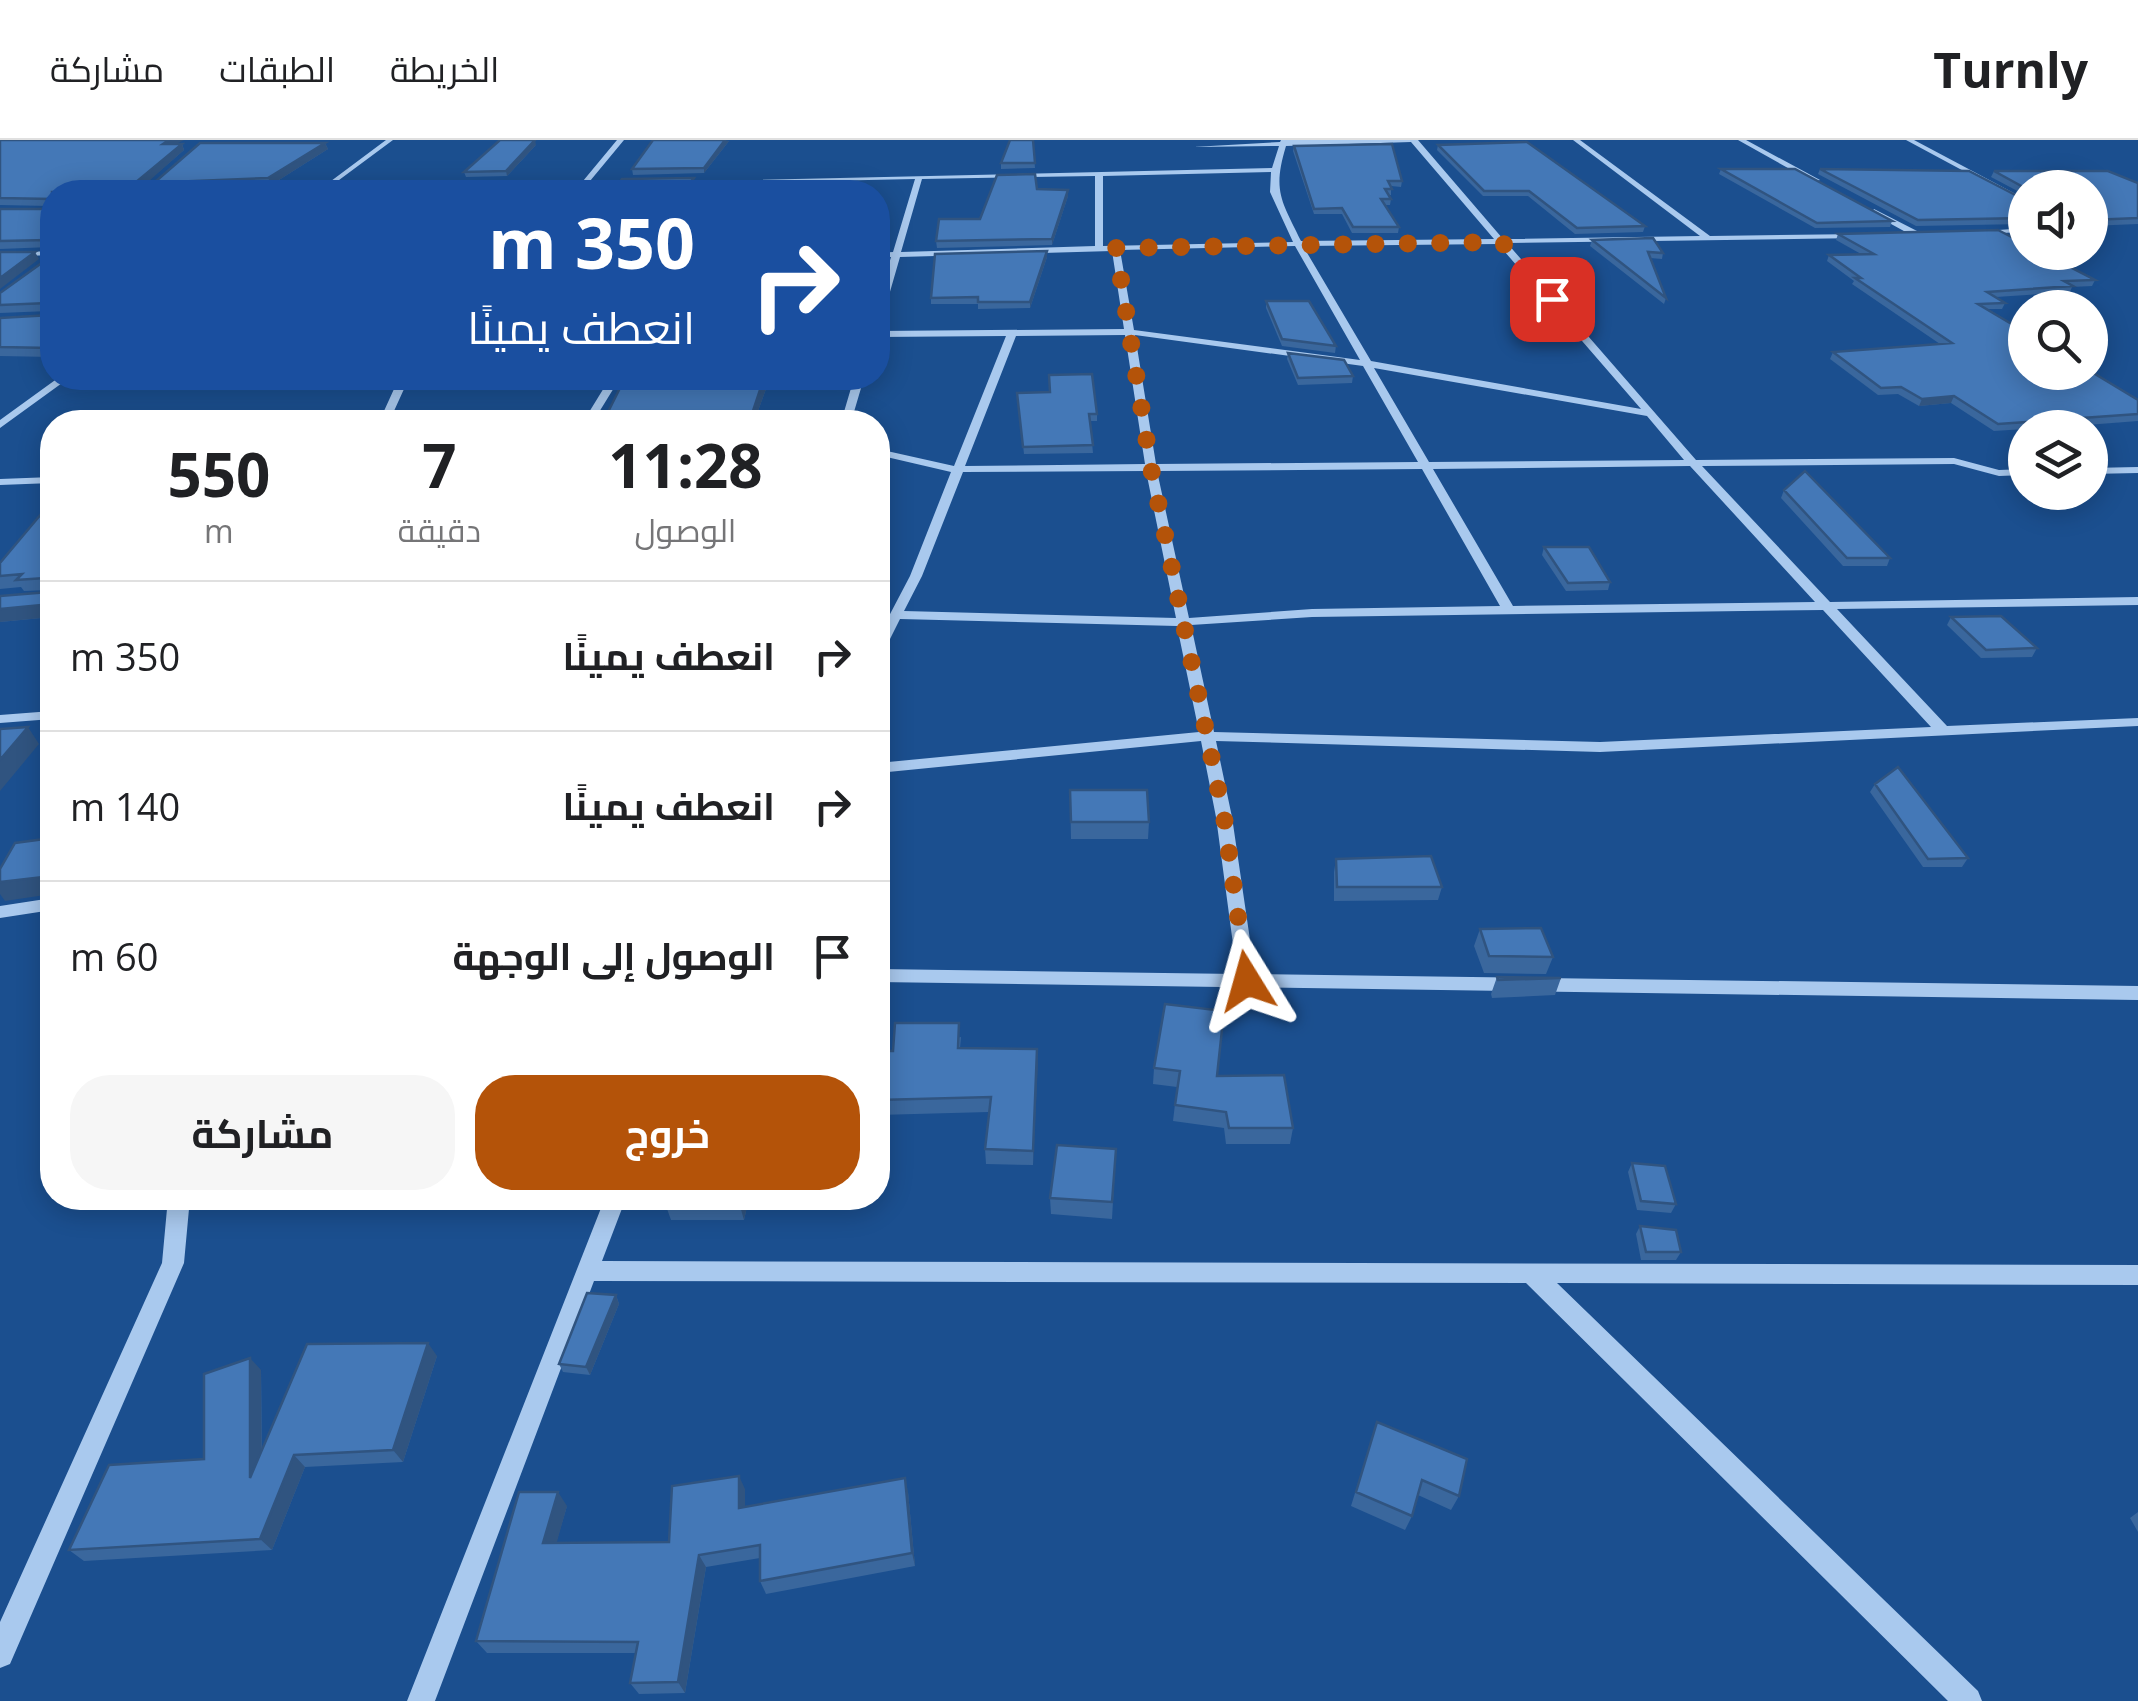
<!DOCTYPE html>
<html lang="ar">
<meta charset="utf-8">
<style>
body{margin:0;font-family:"Open Sans",Cairo,sans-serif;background:#f6f6f6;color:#202124;direction:rtl;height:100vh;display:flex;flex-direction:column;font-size:38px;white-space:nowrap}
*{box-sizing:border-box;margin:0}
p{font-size:32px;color:#757577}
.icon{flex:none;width:55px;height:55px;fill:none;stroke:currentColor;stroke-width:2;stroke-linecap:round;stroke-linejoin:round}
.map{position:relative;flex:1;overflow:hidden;direction:ltr}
.panel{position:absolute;left:40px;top:270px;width:850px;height:800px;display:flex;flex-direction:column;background:#fff;border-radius:40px;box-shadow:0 5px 25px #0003;direction:rtl}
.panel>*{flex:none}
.top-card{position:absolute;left:40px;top:40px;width:850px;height:210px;border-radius:40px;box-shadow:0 5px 25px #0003;direction:rtl;background:#1a4fa0;color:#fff;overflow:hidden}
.controls{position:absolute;left:2008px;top:30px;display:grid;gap:20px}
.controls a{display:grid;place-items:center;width:100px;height:100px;border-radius:50%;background:#fff;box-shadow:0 5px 25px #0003;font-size:50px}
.pin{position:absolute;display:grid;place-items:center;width:85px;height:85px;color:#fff;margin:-42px;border-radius:20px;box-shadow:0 5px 15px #0006}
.me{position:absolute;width:110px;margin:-55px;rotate:352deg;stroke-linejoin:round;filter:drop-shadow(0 0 8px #0008)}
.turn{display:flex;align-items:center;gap:35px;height:210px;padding:0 30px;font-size:45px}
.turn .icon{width:130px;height:130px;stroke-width:2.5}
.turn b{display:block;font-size:70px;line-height:85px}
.eta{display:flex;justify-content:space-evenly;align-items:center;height:170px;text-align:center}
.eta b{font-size:60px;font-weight:700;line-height:70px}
.button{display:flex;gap:20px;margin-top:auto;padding:20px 30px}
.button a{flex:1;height:115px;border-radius:40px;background:#b45309;color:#fff;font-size:40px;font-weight:700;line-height:115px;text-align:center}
.button a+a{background:#f6f6f6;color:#202124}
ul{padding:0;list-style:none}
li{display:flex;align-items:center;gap:30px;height:150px;padding:0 30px;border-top:2px solid #e0e0e0}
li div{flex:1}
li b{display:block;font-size:38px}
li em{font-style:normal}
header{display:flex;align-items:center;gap:60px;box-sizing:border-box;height:140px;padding:0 50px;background:#fff;border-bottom:2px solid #e0e0e0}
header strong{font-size:48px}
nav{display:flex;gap:55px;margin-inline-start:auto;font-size:35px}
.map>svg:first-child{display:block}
</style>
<header>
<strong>Turnly</strong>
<nav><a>الخريطة</a><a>الطبقات</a><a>مشاركة</a></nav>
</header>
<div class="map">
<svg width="2138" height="1561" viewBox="0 0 2138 1561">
<rect width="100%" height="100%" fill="#1b4f8f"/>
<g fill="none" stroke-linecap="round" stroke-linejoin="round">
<!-- minor -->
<path fill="#a9c9ee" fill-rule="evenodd" d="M386 0H393L335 43 583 41 617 0H624L590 41 645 43 178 52 323 47Z
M1281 0H1418L1503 99 1700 96 1573 0H1580L1710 96 1863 94 1860 98 1507 103 1696 320 1954 318 1999 330 2025 329V335L1999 336 1954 324 1702 326 1830 462 2138 457V465L1837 469 1947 586 2138 578V586L1600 612 1216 601 1232 677 1255 834 2138 846V860L878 842V829L1237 834 1216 677 1201 601 878 633V623L1199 592 1177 486 900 479 885 509 878 513V497L910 436 951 332 878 315V309L954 326 1006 196 878 197V191L1124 189 1112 111 900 117 883 176 878 179V163L891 117H878V113L893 112 915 39 672 44 668 42 1272 28 1279 6 1193 7 1280 2ZM1411 2 1494 99 1301 101C1282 61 1272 52 1286 6ZM1271 32 1270 52 1293 102 1103 106V36ZM1095 36V106L901 112 922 39ZM1498 104 1641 269 1371 221 1303 106ZM1295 106 1360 220 1134 190 1120 110ZM1125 195 1145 324 965 326 1016 196ZM1135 195 1363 226 1418 322 1156 324ZM1374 228 1647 276 1684 320 1429 322ZM1690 326 1815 462 1513 466 1433 329ZM1422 329 1500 466 1312 469 1189 478 1157 331ZM1146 331 1176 478 904 471 922 436 963 332ZM1823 470 1931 587 1600 602 1214 592 1191 485 1312 477Z
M1738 0H1746L1820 40 1813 42Z
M1906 0H1914L2025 59V64Z
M1874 69 1919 92 1920 94 1913 96 1871 73Z
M2025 88V92L1976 94 1972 92Z
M52 111V115L0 117V113Z
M58 238H69L0 288V280Z
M399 238H409L389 282H379Z
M610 238H620L593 282H583Z
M854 238H864L851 282H841Z
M2138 327V333L2090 334V328Z
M52 337V343L0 345V339Z
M52 571V579L0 583V575Z
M52 758V770L0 778V766Z
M168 1058H190L184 1123 10 1524 0 1528V1482L162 1123Z
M605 1058H626L602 1121 2138 1125V1145L1557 1143 1978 1551 1982 1561H1948L1526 1143 594 1141 435 1561H407Z"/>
</g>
<!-- wall -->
<path fill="#3a679d" d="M0 0 182 4 184 10 140 48 325 3 328 9 271 45 52 52V217L0 216V178L50 175 49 171 0 173V153L50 117 51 107 0 109V69H48L49 66 0 65Z
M1033 0 1035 28 1001 29V23Z
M729 1 704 33 633 35 632 29Z
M536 5 507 36 466 37 464 32Z
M1438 5 1645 86 1643 92 1575 94 1528 56H1483L1437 10Z
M1294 6 1402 41 1401 47 1391 46V55H1388L1391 59 1390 65H1385L1399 87 1398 93H1352L1342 74H1314L1293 11Z
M1721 29 1892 81 1890 87 1815 88 1719 34Z
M1820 29 2025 60V84L1916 86 1818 34Z
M1994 31 2138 43V84L2090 86V48H2025V55L1991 37Z
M1037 49 1068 56 1052 105 937 108 936 101Z
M1838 94 2095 140 2092 146 2072 147 2070 152 1996 157 2005 163 2002 169H1988L2138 260V281L2048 288H2025V289L1994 291 1951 263 1919 266 1898 254 1878 255 1830 219 1833 212 1940 204 1852 144 1854 141 1827 121 1829 115 1861 114 1836 100Z
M1592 100 1663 113 1662 119 1650 118 1666 158 1664 164 1590 106Z
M1047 111V117L1030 168 978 169V164H931V158Z
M1266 161 1336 206 1335 213 1282 206 1266 168Z
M1288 213 1353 236 1352 243 1298 245 1287 219Z
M770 238 754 282H603Z
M1018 260 1097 274V281H1090L1093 313 1024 314Z
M1784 350 1890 418 1887 426H1843L1781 358Z
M52 361V477L0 482V456L48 452V450L24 451 21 447 0 449V423Z
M1544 407 1610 442 1608 450 1566 451 1542 415Z
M1951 477 2037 508 2032 517 1981 518 1947 485Z
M1875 644 1968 718 1962 727H1923L1870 652Z
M1070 650 1149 682 1148 699H1071Z
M1336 719 1442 747 1438 760 1334 761V732Z
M1480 789 1553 817 1546 834 1484 833 1474 806Z
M1497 837 1561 838 1555 855 1492 858 1491 854Z
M961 897 960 908 1037 909 1033 1025 986 1024 985 1009 989 972 878 975V911H893Z
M1154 928 1217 936 1293 988 1290 1004H1226L1224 988 1173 981 1177 947 1153 944Z
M1116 1009 1112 1079 1051 1074 1050 1058Z
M1632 1023 1676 1064 1671 1073 1637 1070 1628 1032Z
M668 1058H749L744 1080H671L666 1066Z
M1640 1086 1681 1112 1676 1120H1641L1636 1094Z
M616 1155 619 1164 590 1235 563 1232 559 1224Z
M437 1216 403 1322 305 1327 272 1410 84 1421 69 1410 204 1319 261 1230 262 1310Z
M1377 1282 1459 1356 1451 1370 1418 1355 1412 1376 1405 1390 1351 1366Z
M745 1349V1367L908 1352 915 1426 766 1454 760 1441V1418L706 1427 685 1553 639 1554 630 1543 636 1513H487L476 1501 567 1366 556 1403 669 1402Z
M2138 1372V1392L2130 1378Z"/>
<!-- shaded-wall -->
<path fill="#305480" d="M169 0H184L165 10 163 4Z
M535 0 536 5 507 36 506 31Z
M725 0 729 1 704 33V28Z
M325 3 328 9 271 45 268 38Z
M182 4 184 10 140 49 136 42Z
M694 38 695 46 690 52H683Z
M1068 50V56L1052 105V99Z
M1047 111V117L1030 168V162Z
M35 112 39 119 0 149V138Z
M764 238H770L754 282H752L751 277Z
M1954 256 1951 263 1919 266 1922 259Z
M52 464V477L0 482V469Z
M28 587 39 604 0 651V620Z
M52 734V754L5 761 0 754V742Z
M1037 909 1038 924 1033 1025V1011Z
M742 1058H749L744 1080 740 1066Z
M616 1155 619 1164 590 1235 586 1227Z
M428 1203 437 1216 403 1322 393 1310Z
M250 1218 261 1230 262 1350 250 1338Z
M294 1315 305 1327 272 1410 260 1399Z
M739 1336 745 1349V1381L739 1368Z
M905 1338 908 1352 915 1426 912 1413Z
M558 1352 567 1366 553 1416 543 1403Z
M699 1415 706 1427 685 1553 678 1542Z"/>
<!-- building -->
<path fill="#4478b7" stroke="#305480" stroke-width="2.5" d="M0 0H169L163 4H182L136 42 139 49 148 48 200 3H325L268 38 172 42 175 49 213 48 208 52H52V207L51 208 0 207V178L50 175 48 163 0 165V153L50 117 52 103 48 100 0 101V69H48L51 59 0 58Z
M500 0H535L506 31 464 32Z
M653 0H725L704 28 632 29Z
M1010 0H1033L1035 23H1001Z
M1527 2 1645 86 1577 88 1529 51H1484L1438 5Z
M1392 4 1402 41H1388L1392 49H1385L1391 59H1381L1399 87H1353L1342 68 1314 69 1294 6Z
M1721 29H1795L1892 81 1817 83Z
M1820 29 1969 31 2025 60V78L1918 80Z
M1994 31H2108L2138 43V78L2090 80V48H2025Z
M1035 34 1037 49 1068 50 1052 99 936 101 939 79H980L997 35Z
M694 38 683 52H612L622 39Z
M494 44 486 52H440L449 45Z
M1998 90 2025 104V112H2041L2095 140 2064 141 2073 146 1987 152 2005 163 1978 164 2025 192V232H2090V231L2138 260V274L1998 284 1954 256 1922 259 1901 247 1881 248 1833 212 1952 203 1855 138H1861L1829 115 1874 114 1838 94Z
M1653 98 1663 113 1648 112 1666 158 1592 100Z
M1047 111 1030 162H978V157L931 158 935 114Z
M0 112H35L0 138Z
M1266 161H1309L1336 206 1282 199Z
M1288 213 1344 220 1353 236 1298 238Z
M1092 234 1097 274H1089L1093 305 1023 307 1017 253 1050 252 1049 235Z
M625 238H764L751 277H690L688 282H603Z
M1805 331 1890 418H1847L1784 350Z
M52 361V464L0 469V456L48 452 49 441 45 438 16 440 22 434 0 436V423Z
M1544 407H1589L1610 442 1568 443Z
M2001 476 2037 508 1986 510 1951 477Z
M28 587 0 620V589Z
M1898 627 1968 718 1928 719 1875 644Z
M1070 650H1147L1149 682H1071Z
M52 698V736L0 742V729L15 703Z
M1431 716 1442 747H1337L1336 719Z
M1541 788 1553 817 1489 816 1480 789Z
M1497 837 1561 838 1498 840Z
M1165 864 1224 871 1217 936 1284 935 1293 988H1229L1226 972 1175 965 1180 931 1154 928Z
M895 883H959L958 908 1037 909 1033 1011 985 1009 991 957 878 960V911H893Z
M1057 1005 1116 1009 1112 1062 1050 1058Z
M1632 1023 1665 1026 1676 1064 1641 1061Z
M668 1058H742L740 1066H666Z
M1640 1086 1676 1090 1681 1112H1646Z
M587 1153 616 1155 586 1227 559 1224Z
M428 1203 393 1310 294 1315 260 1399 69 1410 109 1325 204 1319V1234L250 1218V1338L307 1204Z
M1377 1282 1467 1319 1459 1356 1422 1340 1412 1376 1356 1352Z
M739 1336V1368L905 1338 912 1413 760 1441V1405L699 1415 678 1542 630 1543 638 1502 476 1501 519 1352H558L543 1403 669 1402 672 1346Z"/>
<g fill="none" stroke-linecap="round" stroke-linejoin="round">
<!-- route -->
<path stroke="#b45309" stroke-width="18" stroke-dasharray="0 32.4" d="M1247 841 1224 677 1151 328 1116 108 1502 102 1552 159"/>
</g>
</svg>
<div class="controls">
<a><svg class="icon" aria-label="sound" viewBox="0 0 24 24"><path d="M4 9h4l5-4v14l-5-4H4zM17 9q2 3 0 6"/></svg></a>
<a><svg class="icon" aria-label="search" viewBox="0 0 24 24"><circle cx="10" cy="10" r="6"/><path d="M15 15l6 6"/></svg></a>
<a><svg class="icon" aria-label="layers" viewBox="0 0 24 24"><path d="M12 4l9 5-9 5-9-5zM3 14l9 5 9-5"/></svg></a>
</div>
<div class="pin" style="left:1552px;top:159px;background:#d93025"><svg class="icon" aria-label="arrive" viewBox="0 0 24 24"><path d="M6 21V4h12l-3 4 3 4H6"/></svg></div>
<svg class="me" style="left:1247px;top:841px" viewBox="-20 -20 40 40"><path d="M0-17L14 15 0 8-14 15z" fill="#b45309" stroke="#fff" stroke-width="4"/></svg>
<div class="top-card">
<div class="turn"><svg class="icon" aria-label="right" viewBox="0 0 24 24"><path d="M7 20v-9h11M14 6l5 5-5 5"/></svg><div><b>350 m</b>انعطف يمينًا</div></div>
</div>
<section class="panel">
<div class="eta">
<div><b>11:28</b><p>الوصول</p></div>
<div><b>7</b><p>دقيقة</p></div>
<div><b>550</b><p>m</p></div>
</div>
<ul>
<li><svg class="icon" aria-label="right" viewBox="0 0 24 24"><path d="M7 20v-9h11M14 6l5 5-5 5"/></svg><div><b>انعطف يمينًا</b></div><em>350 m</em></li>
<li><svg class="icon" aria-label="right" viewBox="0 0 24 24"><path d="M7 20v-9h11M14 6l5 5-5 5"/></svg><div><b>انعطف يمينًا</b></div><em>140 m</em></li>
<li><svg class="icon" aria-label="arrive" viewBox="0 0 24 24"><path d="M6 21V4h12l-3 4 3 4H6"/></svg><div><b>الوصول إلى الوجهة</b></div><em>60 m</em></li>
</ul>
<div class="button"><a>خروج</a><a>مشاركة</a></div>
</section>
</div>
